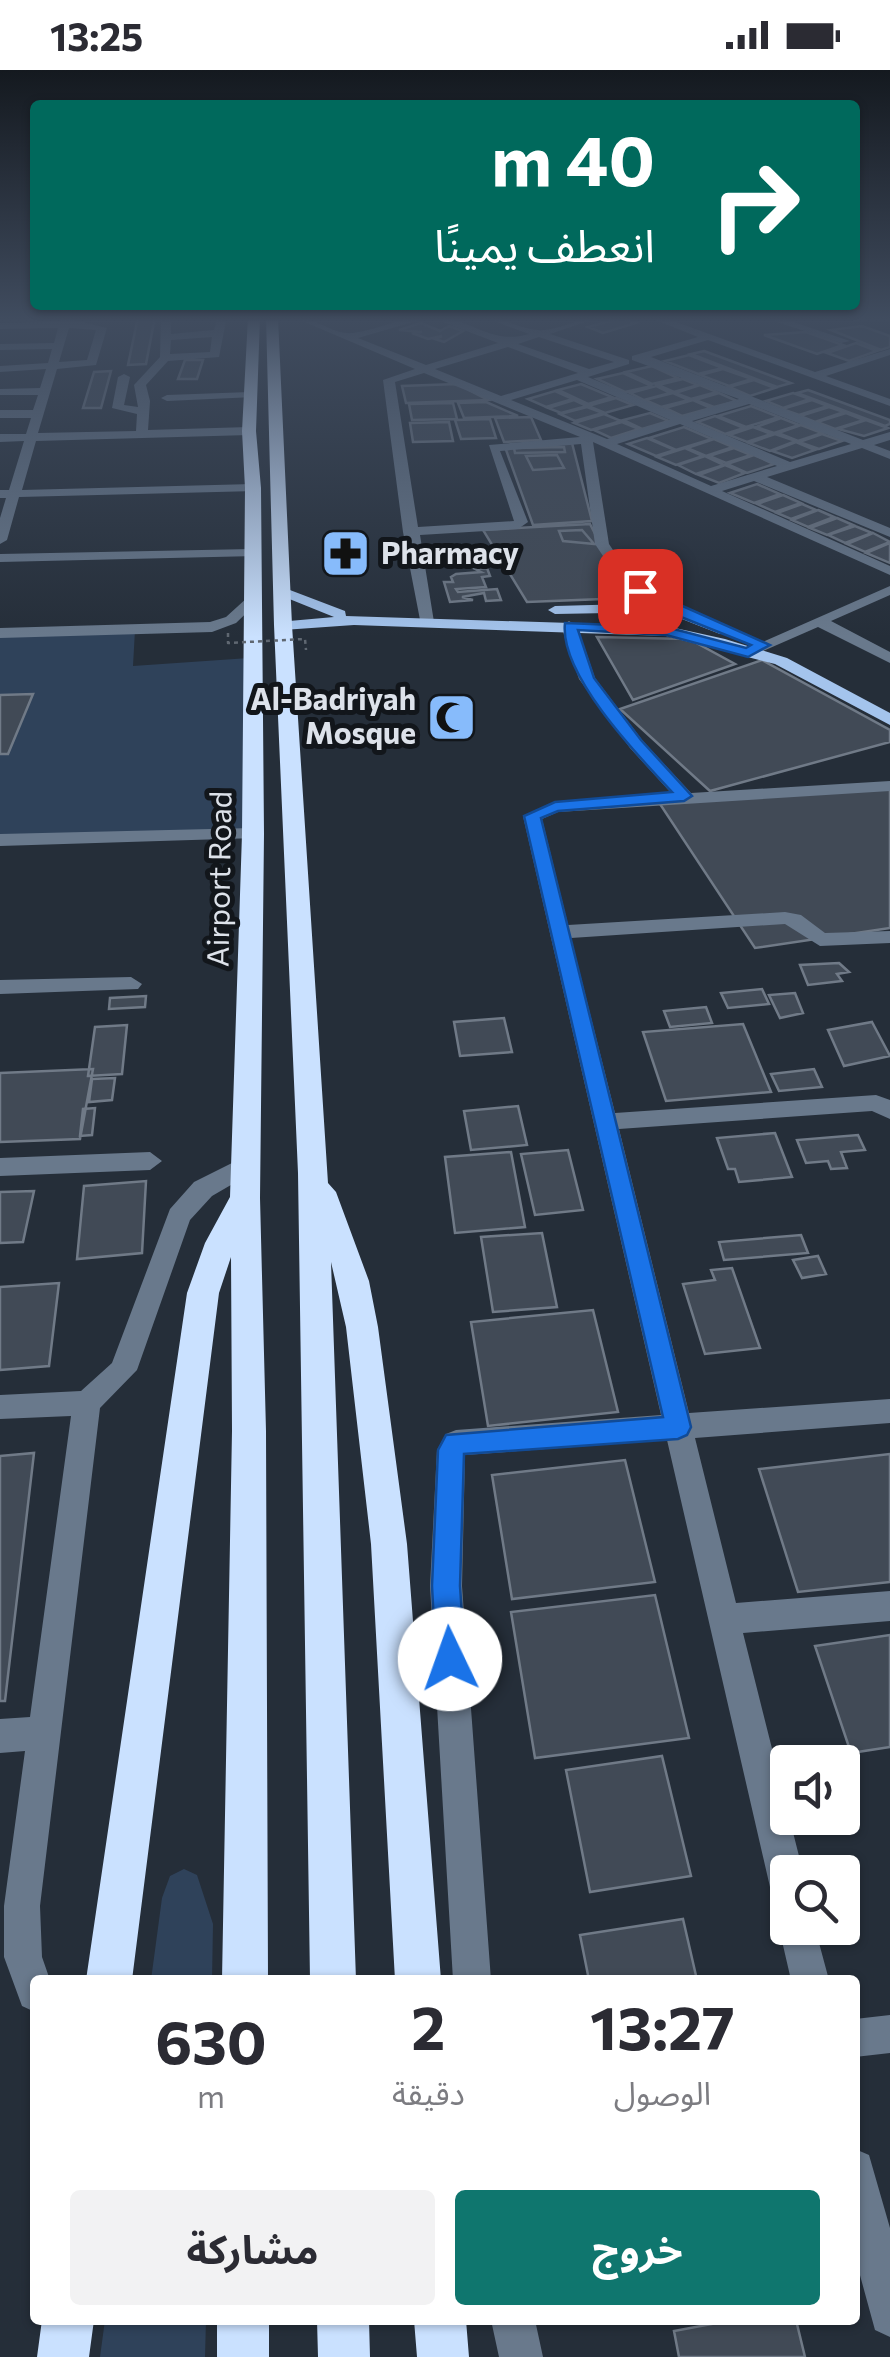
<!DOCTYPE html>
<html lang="ar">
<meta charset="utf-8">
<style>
body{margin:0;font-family:Commissioner,"Noto Sans Arabic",sans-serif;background:#f2f2f3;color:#2b2b33;direction:rtl;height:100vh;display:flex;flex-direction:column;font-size:38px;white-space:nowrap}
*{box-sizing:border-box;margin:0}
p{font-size:32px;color:#7c7c81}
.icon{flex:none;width:55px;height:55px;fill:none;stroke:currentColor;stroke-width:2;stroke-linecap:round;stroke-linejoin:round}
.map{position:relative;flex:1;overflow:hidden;direction:ltr}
.drawer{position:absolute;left:30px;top:1905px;width:830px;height:350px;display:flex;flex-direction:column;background:#fff;border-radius:10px;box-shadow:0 2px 8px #0004;direction:rtl}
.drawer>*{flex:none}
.banner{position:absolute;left:30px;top:30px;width:830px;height:210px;border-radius:10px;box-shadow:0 2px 8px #0004;direction:rtl;background:#00695c;color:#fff;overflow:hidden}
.buttons{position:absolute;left:770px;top:1675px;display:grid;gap:20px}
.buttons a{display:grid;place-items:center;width:90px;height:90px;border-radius:10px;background:#fff;box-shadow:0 2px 8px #0004;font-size:50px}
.pin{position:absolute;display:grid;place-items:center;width:85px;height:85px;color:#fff;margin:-42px;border-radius:20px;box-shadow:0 5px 15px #0006}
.me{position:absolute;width:110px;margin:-55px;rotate:357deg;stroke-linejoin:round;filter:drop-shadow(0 0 8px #0008)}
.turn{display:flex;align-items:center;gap:35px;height:210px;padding:0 40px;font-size:45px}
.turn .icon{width:130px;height:130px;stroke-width:2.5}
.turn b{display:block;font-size:70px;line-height:85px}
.eta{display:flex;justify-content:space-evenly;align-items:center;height:170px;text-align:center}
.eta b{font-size:60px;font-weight:700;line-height:70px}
.button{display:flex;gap:20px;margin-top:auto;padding:20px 40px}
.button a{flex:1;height:115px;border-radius:10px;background:#0f766e;color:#fff;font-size:40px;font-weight:700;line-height:115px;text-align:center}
.button a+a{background:#f2f2f3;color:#2b2b33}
.status{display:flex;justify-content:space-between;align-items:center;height:70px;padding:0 50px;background:#fff;direction:ltr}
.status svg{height:28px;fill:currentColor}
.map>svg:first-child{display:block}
</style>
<div class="status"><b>13:25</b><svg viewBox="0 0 49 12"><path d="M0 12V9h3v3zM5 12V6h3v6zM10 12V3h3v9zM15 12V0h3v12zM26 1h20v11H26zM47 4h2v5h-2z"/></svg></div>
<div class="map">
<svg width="890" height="2287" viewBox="0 0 890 2287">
<rect width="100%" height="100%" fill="#252e39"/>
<!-- green -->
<path fill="#2f425a" d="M135 560 133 596 249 588 247 762 0 767V564Z
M184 1799 197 1805 213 1854 212 1910H151L162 1828 170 1806Z
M105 2250H206L205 2287H100Z"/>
<!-- building -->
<path fill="#414a56" stroke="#707a87" stroke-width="2.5" d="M138 247H155L146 294 128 295Z
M622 248 636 253 603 263 588 257Z
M421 253 440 261 449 256 463 261 444 272 435 269 442 266 428 269 412 263 422 262 399 260Z
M862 256 890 266V277L881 280 831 260Z
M806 262 843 275 817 284 764 265Z
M856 273 877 281 849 291 827 283Z
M704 281 791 313 777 317 691 284Z
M689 285 723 298 698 304 665 291Z
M185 290H203L197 309H178Z
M652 296 678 308 652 314 626 302Z
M723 299 752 309 729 316 700 305Z
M111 301 101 338H83L94 302Z
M623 303 652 316 625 322 597 309Z
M683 309 698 315 674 322 658 315Z
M754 310 775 318 750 326 729 317Z
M457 314 488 330 406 333 402 316Z
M581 314 612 327 588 334 558 320Z
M700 315 717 322 691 329 675 323Z
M656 316 670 323 644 330 630 323Z
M808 320 890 350V354L885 356 797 323Z
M555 321 573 329 546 337 528 329Z
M673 323 689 330 661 337 645 330Z
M719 323 737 331 714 337 695 330Z
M793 323 810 329 783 338 766 331Z
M616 328 633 335 605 343 588 336Z
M574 330 587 336 561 343 548 338Z
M693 330 711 338 682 346 665 338Z
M812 330 828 336 799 345 782 339Z
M486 332 518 346 464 348 458 333Z
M453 333 457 349 412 350 409 334Z
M751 336 779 347 746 357 718 346Z
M587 337 603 343 575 351 560 344Z
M829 337 844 342 815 352 800 346Z
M650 343 669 351 642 359 623 350Z
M846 343 864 350 835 359 817 352Z
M604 344 621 351 591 360 574 353Z
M715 346 744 358 725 364 697 352Z
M531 347 541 370 504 372 495 348Z
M781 348 799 355 774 363 756 357Z
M490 349 496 368 461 369 455 350Z
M866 350 888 358 864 366 838 359Z
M449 352 453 371 413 372 410 353Z
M622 352 639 359 611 368 594 360Z
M801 355 822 363 798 371 778 363Z
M684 357 712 369 676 380 649 368Z
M753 357 771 364 747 372 729 365Z
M775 364 796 371 770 381 749 373Z
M822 364 842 371 819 379 799 372Z
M647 368 675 380 656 386 628 374Z
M714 369 733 377 706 386 687 378Z
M796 372 815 380 792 388 772 381Z
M572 373 592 451 533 455 505 377Z
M564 377 565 382 515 383 514 378Z
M685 378 703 386 676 395 657 387Z
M734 378 751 385 726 393 709 386Z
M557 385 564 398 533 400 526 386Z
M754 385 774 394 747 403 727 394Z
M705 386 724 395 696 404 678 395Z
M725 395 745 403 719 413 699 405Z
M757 414 780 424 754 433 730 423Z
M783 425 801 433 775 442 757 434Z
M802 434 816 440 791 449 777 443Z
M818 440 834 447 808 457 792 450Z
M837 448 853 455 827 465 810 458Z
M590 454 628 528 527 532 483 460Z
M855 456 872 463 845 473 828 465Z
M582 460 594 474 563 471 559 461Z
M873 463 890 472 865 482 847 474Z
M890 473V493L866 483Z
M487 498 490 506 482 507 486 517 456 519 458 522 497 519 501 530 486 531 484 523 462 527 473 530 450 532 444 512H453L451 507 456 504 481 502 475 499Z
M597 567 689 569 735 594 633 630Z
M762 590 890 660V672L710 721 620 639Z
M33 624 8 684H0V625Z
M890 719V858L755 878 656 728Z
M839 893 849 902 837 904 842 911 808 915 800 895Z
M762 919 769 934 728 938 721 923Z
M795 923 803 943 780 948 769 925Z
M146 926 145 937 109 939 110 928Z
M706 937 712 953 670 957 664 941Z
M504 948 512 982 460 986 454 952Z
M872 952 890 986 844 996 828 960Z
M743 954 771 1022 666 1031 643 962Z
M127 955 122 1004 88 1006 95 957Z
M93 999 80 1069 0 1072V1003Z
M814 999 822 1017 779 1021 771 1004Z
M115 1008 112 1030 89 1032 92 1009Z
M518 1036 527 1075 471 1080 464 1041Z
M95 1038 92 1065 80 1066 83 1039Z
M775 1063 792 1107 739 1112 735 1099H728L717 1068Z
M858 1065 865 1080 841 1082 847 1098 831 1099 828 1091 806 1093 797 1070Z
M568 1080 583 1140 535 1145 521 1084Z
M511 1082 525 1157 455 1163 445 1087Z
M146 1111 142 1183 77 1189 84 1116Z
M34 1121 23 1172 0 1173V1122Z
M542 1163 557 1237 493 1242 481 1167Z
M801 1165 808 1183 724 1190 719 1172Z
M818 1186 826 1204 802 1208 793 1190Z
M732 1198 760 1278 705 1284 683 1214 715 1210 711 1200Z
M59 1213 49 1296 0 1300V1217Z
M593 1240 618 1342 488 1356 471 1252Z
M34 1383 5 1631H0V1386Z
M890 1384V1512L798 1522 759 1399Z
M625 1390 655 1512 512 1529 492 1405Z
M655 1525 689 1668 535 1688 511 1542Z
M890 1565V1677L851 1683 815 1576Z
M662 1686 691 1806 590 1822 566 1700Z
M683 1849 697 1910H589L580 1865Z
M733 2250H796L805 2287H679L674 2261Z"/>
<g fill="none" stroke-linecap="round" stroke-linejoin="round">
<!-- minor -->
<path fill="#69798c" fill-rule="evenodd" d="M62 247 107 258 96 295 57 299 38 363 136 361 137 344 112 338 118 307 124 304 130 307 124 335 138 337 134 315 160 287 161 247H171V264L214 260 217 249 226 251 219 287 168 291 146 315 150 331 148 360 249 357 255 361 249 365 36 371 22 420 253 414 259 418 258 421 19 427 7 470 0 474V448L6 428H0V420H9L24 371 0 372V364H26L31 348H0V340H33L38 325H0V319L40 318 46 299 0 302V296L48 293 52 279 0 280V274L54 273 58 258 0 259V253L60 252ZM69 258 96 260 87 290 59 292ZM212 267 210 282 170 284 171 270Z
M293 247C314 247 334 265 353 263 384 259 414 240 446 248 479 255 495 274 529 264L483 247C503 247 518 258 538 260 557 262 579 247 600 247L550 264 629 290V294L588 307 682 346 739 329 632 290V286L698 267 648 247H662L815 302 890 279V285L826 306 890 329V336L708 270 651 287 863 370 890 362V370L874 375 890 381V389L862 378 767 407 890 458V467L754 411 722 421 890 496V505L593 372 609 474 629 504 673 537 661 540 619 510 595 474 581 374 500 381 528 452 518 459 420 465 434 552 421 555 403 462 383 310 415 299ZM430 247 498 273 426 295 358 268ZM539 267 614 292 589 299 518 274ZM508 277 578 303 501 326 435 299ZM424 303 580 367 489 375 514 451 418 457 395 312ZM577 310 670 350 607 369 511 330ZM749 334 851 374 790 392 692 351ZM680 354 777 396 711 416 617 374Z
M762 247H778L850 271 841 273Z
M250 322 254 327 167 331 161 328 167 325Z
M252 479 257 480V486L0 492V484Z
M890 516V525L831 551 890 582V593L818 557 754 585 740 582Z
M248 527 260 530 236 553 212 562 0 568V558L210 552 226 547Z
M569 551 577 556 595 608 642 670 691 723 890 711V721L558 742 542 749 568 855 785 842 801 845 825 863 890 861V873L820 876 785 854 571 868 615 1043 876 1025 890 1030V1049L872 1041 619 1059 689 1343 890 1329V1353L695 1368 736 1533 890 1521V1551L743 1563 803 1802H788V1835L775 1830 770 1817 667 1370 465 1385 462 1516 491 1910H453L430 1516 437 1380 446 1364 456 1360 661 1345 523 746 555 732 672 724 630 678 579 609 561 556Z
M253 758 262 764 260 768 0 776V764Z
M131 907 142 914 138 919 0 924V910Z
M150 1082 162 1091 150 1100 0 1106V1088Z
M246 1086 255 1089 258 1095 255 1101 212 1126 190 1150 137 1300 100 1338 40 1836 42 1887 50 1910H35V1942L22 1936 4 1887V1836L25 1681 0 1683V1649L30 1647 71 1346 0 1349V1325L81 1321 112 1293 170 1139 194 1112Z
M788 1843V1858H815L829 1910H791L779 1858Z
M890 1945V1983L855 1987V1949Z
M855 2079 869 2085 890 2158V2267L875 2260 855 2187Z
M491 2250H535L543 2287H499Z"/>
<!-- major -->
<path fill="#a4c4ed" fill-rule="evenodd" d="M282 517 345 541 346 546 666 556 725 569 787 588 890 643V655L775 594 666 566 354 555 283 560 278 558V552L334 547 277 524 275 521Z
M666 533 733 561 720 564 664 542 555 544 548 540 555 536Z"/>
<!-- highway -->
<path fill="#cae1ff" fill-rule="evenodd" d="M248 247H260L256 361 261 418 264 764 260 1128 266 1361 268 1910H222L232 1361 231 1187 219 1223 132 1910H86L187 1223 205 1173 230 1127 242 764 245 418 242 361Z
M266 247H278L292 555 328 1113 336 1122 369 1211 378 1257 407 1474 441 1910H395L371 1474 346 1257 331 1192 356 1910H310L298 1103 274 555Z
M42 2250H94L89 2287H37Z
M217 2250H269V2287H217Z
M317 2250H369L370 2287H318Z
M414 2250H466L469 2287H417Z"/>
<!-- path-bridge -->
<path stroke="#5f6771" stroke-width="2.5" stroke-dasharray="4 4" stroke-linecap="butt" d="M228 563V573L305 569 306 580"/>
</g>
<!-- sky -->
<linearGradient id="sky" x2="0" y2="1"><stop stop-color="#14191f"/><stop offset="0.44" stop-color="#404c5f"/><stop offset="1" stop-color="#404c5f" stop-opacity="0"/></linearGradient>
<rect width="890" height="567" fill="url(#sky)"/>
<!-- route -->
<path fill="#1a73e8" stroke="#114b97" stroke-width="2.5" d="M640 517 770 575 748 587 666 565 578 560 594 608 641 670 692 726 684 731 558 741 541 748 691 1357 687 1365 678 1369 464 1384 460 1516 465 1589 461 1600 450 1604 440 1600 436 1589 432 1516 438 1380 446 1365 663 1347 524 746 555 732 672 722C637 685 559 604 565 553L666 557 746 578 751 575 661 539 635 524 633 521Z"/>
<!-- icons -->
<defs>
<symbol id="pharmacy-square" viewBox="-11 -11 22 22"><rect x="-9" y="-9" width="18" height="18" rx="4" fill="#87bbfb" stroke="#12161b"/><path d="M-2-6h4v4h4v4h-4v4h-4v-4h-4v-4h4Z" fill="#111"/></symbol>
<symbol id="mosque-square" viewBox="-11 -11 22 22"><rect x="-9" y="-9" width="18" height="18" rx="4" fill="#87bbfb" stroke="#12161b"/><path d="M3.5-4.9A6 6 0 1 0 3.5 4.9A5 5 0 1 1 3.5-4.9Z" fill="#111"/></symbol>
</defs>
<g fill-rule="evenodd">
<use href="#pharmacy-square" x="318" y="456" width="55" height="55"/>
<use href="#mosque-square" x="424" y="620" width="55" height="55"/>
</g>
<g text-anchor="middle" stroke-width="10" stroke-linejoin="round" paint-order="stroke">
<!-- far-poi labels -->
<g font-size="30" font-weight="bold" fill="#dde2ea" stroke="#12161b" text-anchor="start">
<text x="381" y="494">Pharmacy</text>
<text x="416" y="640" text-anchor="end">Al-Badriyah<tspan x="416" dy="34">Mosque</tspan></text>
</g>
<!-- far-street labels -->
<g font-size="30" fill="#dde2ea" stroke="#12161b">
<text transform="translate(220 809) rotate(-89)" y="10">Airport Road</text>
</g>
</g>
</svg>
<div class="buttons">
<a><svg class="icon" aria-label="sound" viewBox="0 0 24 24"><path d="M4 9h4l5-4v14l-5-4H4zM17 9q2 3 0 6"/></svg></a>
<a><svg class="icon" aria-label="search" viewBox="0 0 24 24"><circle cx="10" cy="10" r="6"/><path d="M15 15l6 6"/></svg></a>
</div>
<div class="pin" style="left:640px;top:521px;background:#d93025"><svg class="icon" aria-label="arrive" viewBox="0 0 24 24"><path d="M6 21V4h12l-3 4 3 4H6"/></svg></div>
<svg class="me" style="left:450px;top:1589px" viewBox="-20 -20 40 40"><circle r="19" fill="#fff"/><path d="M0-13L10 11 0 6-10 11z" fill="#1a73e8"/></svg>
<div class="banner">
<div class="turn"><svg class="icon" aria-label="right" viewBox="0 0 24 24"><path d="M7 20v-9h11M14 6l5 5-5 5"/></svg><div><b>40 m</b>انعطف يمينًا</div></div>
</div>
<section class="drawer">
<div class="eta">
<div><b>13:27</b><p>الوصول</p></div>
<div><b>2</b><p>دقيقة</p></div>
<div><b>630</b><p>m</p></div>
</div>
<div class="button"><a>خروج</a><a>مشاركة</a></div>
</section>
</div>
